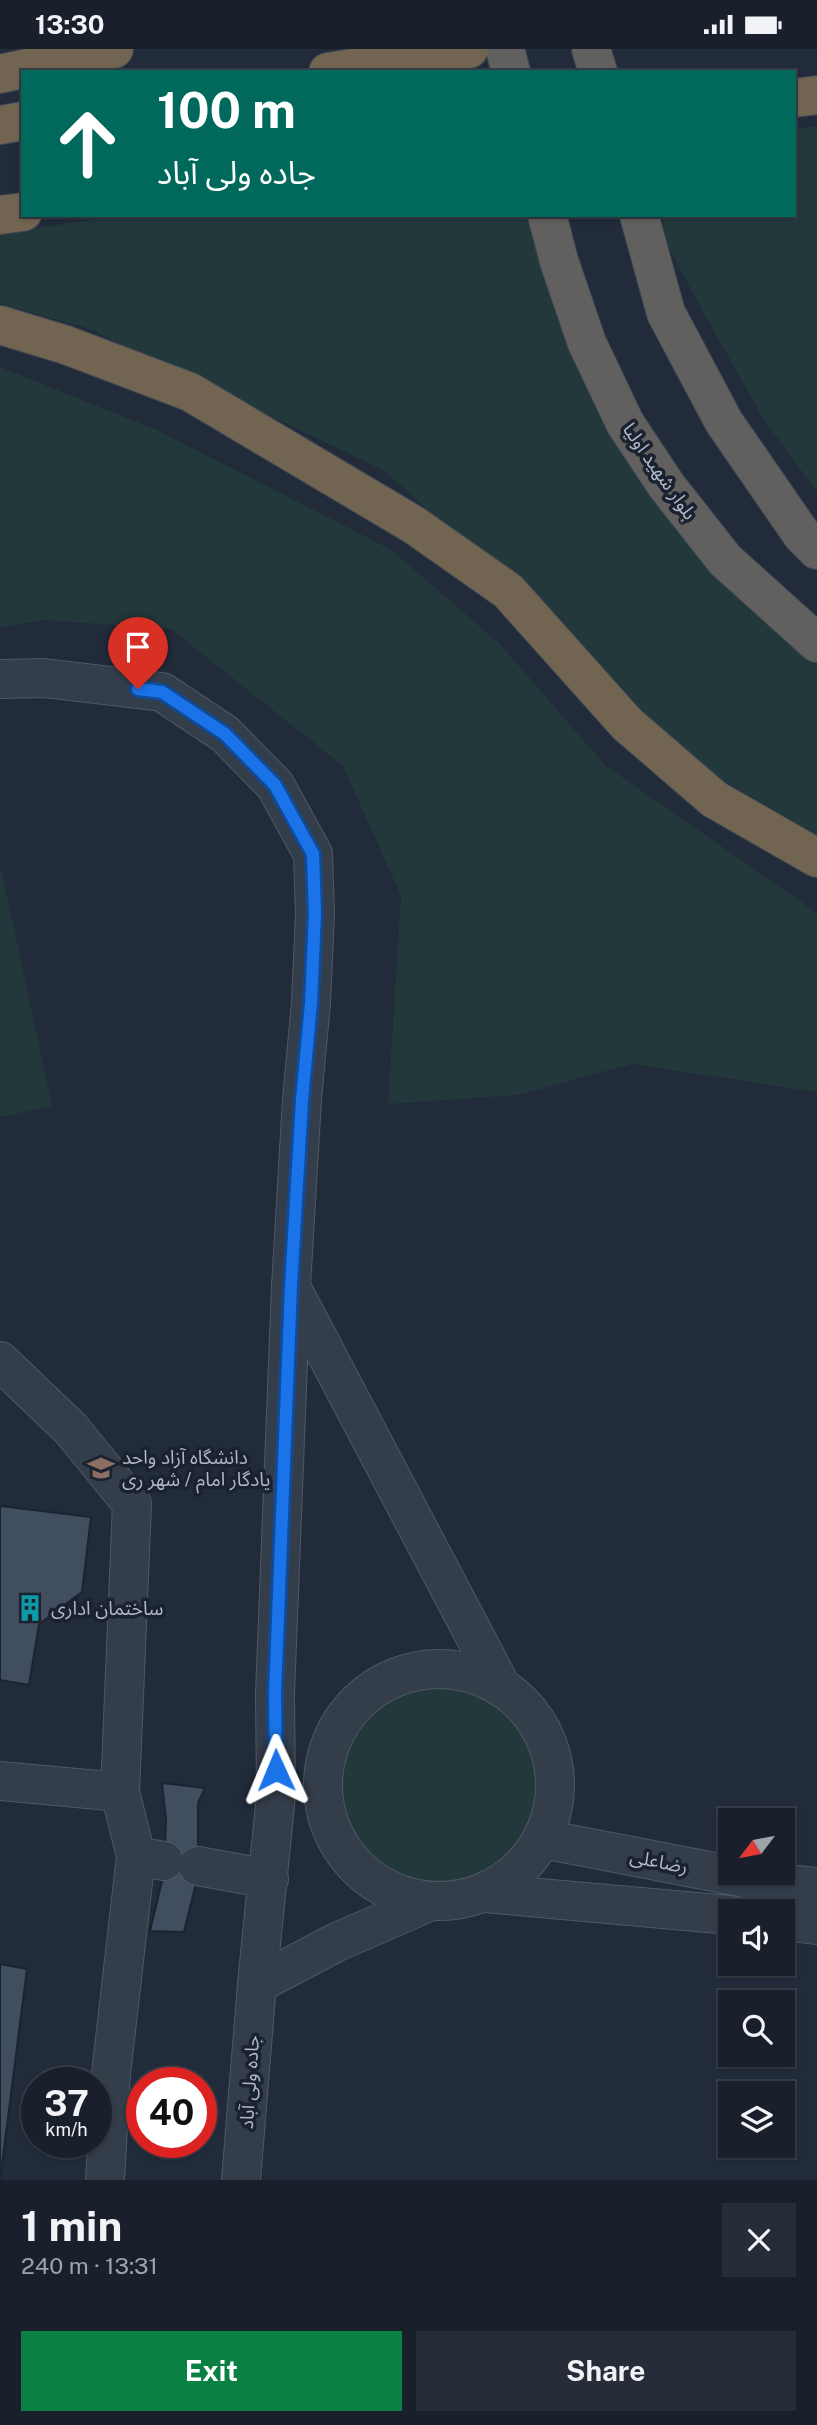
<!DOCTYPE html>
<meta charset="utf-8">
<style>
body{margin:0;font-family:"Public Sans","Noto Sans Arabic",sans-serif;background:#262d38;color:#f1f3f6;height:100vh;display:flex;flex-direction:column;font-size:26px;white-space:nowrap}
*{box-sizing:border-box;margin:0}
p{font-size:23px;color:#9fa3a9}
.icon{flex:none;width:38px;height:38px;fill:none;stroke:currentColor;stroke-width:2;stroke-linecap:round;stroke-linejoin:round}
.map{position:relative;height:2131px;overflow:hidden}
.panel{display:flex;flex-direction:column;background:#19202c;flex:1}
.panel>*{flex:none}
.guide{position:absolute;left:21px;top:21px;width:775px;height:147px;border-radius:0px;box-shadow:0 2px 5px #0004,0 0 0 2px #373e48;background:#00695c;color:#fff;overflow:hidden}
.needle{width:46px;rotate:238deg}
.fabs{position:absolute;left:718px;top:1759px;display:grid;gap:14px}
.fabs a{display:grid;place-items:center;width:77px;height:77px;border-radius:0px;background:#19202c;box-shadow:0 2px 5px #0004,0 0 0 2px #373e48;font-size:35px}
.speed{position:absolute;left:21px;top:2018px;display:flex;gap:14px;font-size:35px;font-weight:700;text-align:center}
.speed>*{display:grid;place-content:center;width:91px;height:91px;border-radius:50%;background:#19202c;box-shadow:0 2px 5px #0004,0 0 0 2px #373e48;line-height:1}
.speed small{font-size:18px;font-weight:400}
.speed .limit{border:10px solid #d22;background:#fff;color:#111}
.pin{position:absolute;display:grid;place-items:center;width:60px;height:60px;color:#fff;margin:-72px -30px;border-radius:50% 50% 50% 0;rotate:-45deg;box-shadow:0 0 7px #0007}
.pin .icon{rotate:45deg}
.me{position:absolute;width:77px;margin:-38px;rotate:359deg;stroke-linejoin:round;filter:drop-shadow(0 0 5px #0008)}
.turn{display:flex;align-items:center;gap:24px;height:147px;padding:0 21px;font-size:32px}
.turn .icon{width:91px;height:91px;stroke-width:2.5}
.turn b{display:block;font-size:49px;line-height:60px}
.round{display:grid;place-items:center;flex:none;width:74px;height:74px;border-radius:0px;background:#262d38}
.overview{display:flex;align-items:center;justify-content:space-between;height:119px;padding:0 21px}
h1{font-size:42px;font-weight:700;line-height:52px}
.button{display:flex;gap:14px;margin-top:auto;padding:14px 21px}
.button a{flex:1;height:80px;border-radius:0px;background:#0b8043;color:#fff;font-size:28px;font-weight:700;line-height:80px;text-align:center}
.button a+a{background:#262d38;color:#f1f3f6}
.status{display:flex;justify-content:space-between;align-items:center;height:49px;padding:0 35px;background:#19202c;direction:ltr}
.status svg{height:19px;fill:currentColor}
.map>svg:first-child{display:block}
</style>
<div class="status"><b>13:30</b><svg viewBox="0 0 49 12"><path d="M0 12V9h3v3zM5 12V6h3v6zM10 12V3h3v9zM15 12V0h3v12zM26 1h20v11H26zM47 4h2v5h-2z"/></svg></div>
<div class="map">
<svg width="817" height="2131" viewBox="0 0 817 2131">
<rect width="100%" height="100%" fill="#212b3a"/>
<!-- green -->
<path fill="#23383b" d="M817 77V443L764 371 707 270 667 196 661 166H794L795 80Z
M121 166H537L576 295 817 603V786L721 730 618 652 546 566 383 421 87 279 0 255V185Z
M0 318 157 381 390 500 499 594 605 716 817 864V1043L632 1015 518 1046 388 1055 401 847 343 717 171 580 43 571 0 578Z
M0 823H2L52 1057 0 1068Z
M342 1735a98 98 0 1 1 196 0a98 98 0 1 1-196 0Z"/>
<!-- building -->
<path fill="#414e5f" stroke="#1c2431" stroke-width="2" d="M0 1457 91 1468 82 1543 39 1575 29 1636 0 1631Z
M162 1734 205 1739 198 1754V1826L184 1883 150 1882 164 1824 166 1770Z
M0 1915 27 1920 0 2131Z"/>
<g fill="none" stroke-linecap="round" stroke-linejoin="round">
<defs>
<path id="minor" d="M0 1312 71 1380 132 1455 120 1743
M0 1732 120 1743 136 1807 164 1812
M198 1817 269 1830
M105 2131 111 2025 136 1807"/>
<path id="tertiary" d="M0 630 44 629 162 643 225 685 275 736 313 805 315 865 311 954 302 1050 291 1237 275 1645 276 1746 257 1935 241 2131
M291 1238 502 1639
M323 1736a116 116 0 1 1 232 0a116 116 0 1 1-232 0Z
M543 1790 766 1833 817 1838
M485 1844 730 1866
M782 1872 817 1876
M257 1935 337 1893 429 1853"/>
<path id="trunk" d="M505 0 511 23
M591 0 598 23
M547 166 559 212 587 294 625 374 666 436 725 511 817 594
M639 166 666 264 724 373 802 486 817 501"/>
<path id="motorway" d="M328 23 469 0
M0 25 114 0
M794 49 817 46
M0 76 23 72
M0 166 23 163
M0 276 66 296 190 343 414 476 508 542 627 675 714 750 817 809"/>
</defs>
<!-- minor casing -->
<use href="#minor" stroke="#4f5865" stroke-width="40"/>
<!-- tertiary casing -->
<use href="#tertiary" stroke="#4f5865" stroke-width="40"/>
<!-- trunk casing -->
<use href="#trunk" stroke="#3f4855" stroke-width="40"/>
<!-- motorway casing -->
<use href="#motorway" stroke="#3f4855" stroke-width="40"/>
<!-- minor -->
<use href="#minor" stroke="#343d4a" stroke-width="38"/>
<!-- tertiary -->
<use href="#tertiary" stroke="#343d4a" stroke-width="38"/>
<!-- trunk -->
<use href="#trunk" stroke="#62605e" stroke-width="38"/>
<!-- motorway -->
<use href="#motorway" stroke="#716451" stroke-width="38"/>
</g>
<g fill="none" stroke-linecap="round" stroke-linejoin="round">
<defs>
<path id="route" d="M138 640 162 643 225 685 275 736 313 805 315 865 311 954 302 1051 291 1237 275 1645 276 1721"/>
</defs>
<!-- route casing -->
<use href="#route" stroke="#114b97" stroke-width="18"/>
<!-- route -->
<use href="#route" stroke="#1a73e8" stroke-width="12"/>
</g>
<!-- icons -->
<defs>
<symbol id="university-bare" viewBox="-9 -9 18 18"><path d="M0-5L7-2L0 1L-7-2ZM-4 1L0 2.5L4 1V4Q0 6-4 4Z" fill="#8d6e63" stroke="#1a222f" stroke-width="2.5" paint-order="stroke"/></symbol>
<symbol id="building-bare" viewBox="-9 -9 18 18"><path d="M-4-6H4V6H1V3H-1V6H-4ZM-2.5-4.3h1.7v1.8h-1.7ZM.8-4.3h1.7v1.8H.8ZM-2.5-1h1.7V.8h-1.7ZM.8-1h1.7V.8H.8Z" fill="#0f9aa8" stroke="#1a222f" stroke-width="2.5" paint-order="stroke"/></symbol>
</defs>
<g fill-rule="evenodd">
<use href="#university-bare" x="82" y="1400" width="38" height="38"/>
<use href="#building-bare" x="11" y="1540" width="38" height="38"/>
</g>
<g text-anchor="middle" stroke-width="7" stroke-linejoin="round" paint-order="stroke">
<!-- street labels -->
<g font-size="19" fill="#afb8c7" stroke="#1a222f">
<text transform="translate(660 422) rotate(55)" y="7">بلوار شهید اوليا</text>
<text transform="translate(659 1812) rotate(11)" y="7">رضاعلی</text>
<text transform="translate(249 2033) rotate(-86)" y="7">جاده ولی آباد</text>
</g>
<!-- poi labels -->
<g font-size="19" fill="#afb8c7" stroke="#1a222f" text-anchor="start">
<text x="122" y="1415">دانشگاه آزاد واحد<tspan x="122" dy="22">یادگار امام / شهر ری</tspan></text>
<text x="51" y="1566">ساختمان اداری</text>
</g>
</g>
</svg>
<div class="fabs">
<a><svg class="needle" viewBox="-14 -14 28 28"><path d="M0-13l5 13h-10z" fill="#e53935"/><path d="M0 13l5-13h-10z" fill="#9fa3a9"/></svg></a>
<a><svg class="icon" aria-label="sound" viewBox="0 0 24 24"><path d="M4 9h4l5-4v14l-5-4H4zM17 9q2 3 0 6"/></svg></a>
<a><svg class="icon" aria-label="search" viewBox="0 0 24 24"><circle cx="10" cy="10" r="6"/><path d="M15 15l6 6"/></svg></a>
<a><svg class="icon" aria-label="layers" viewBox="0 0 24 24"><path d="M12 4l9 5-9 5-9-5zM3 14l9 5 9-5"/></svg></a>
</div>
<div class="speed"><div>37<small>km/h</small></div><div class="limit">40</div></div>
<div class="pin" style="left:138px;top:640px;background:#d93025"><svg class="icon" aria-label="arrive" viewBox="0 0 24 24"><path d="M6 21V4h12l-3 4 3 4H6"/></svg></div>
<svg class="me" style="left:276px;top:1721px" viewBox="-20 -20 40 40"><path d="M0-17L14 15 0 8-14 15z" fill="#1a73e8" stroke="#fff" stroke-width="4"/></svg>
<div class="guide">
<div class="turn"><svg class="icon" aria-label="ahead" viewBox="0 0 24 24"><path d="M12 20V5M6 11l6-6 6 6"/></svg><div><b>100 m</b>جاده ولی آباد</div></div>
</div>
</div>
<section class="panel">
<div class="overview"><div><h1>1 min</h1><p>240 m · 13:31</p></div><a class="round"><svg class="icon" aria-label="close" viewBox="0 0 24 24"><path d="M6 6l12 12M18 6L6 18"/></svg></a></div>
<div class="button"><a>Exit</a><a>Share</a></div>
</section>
